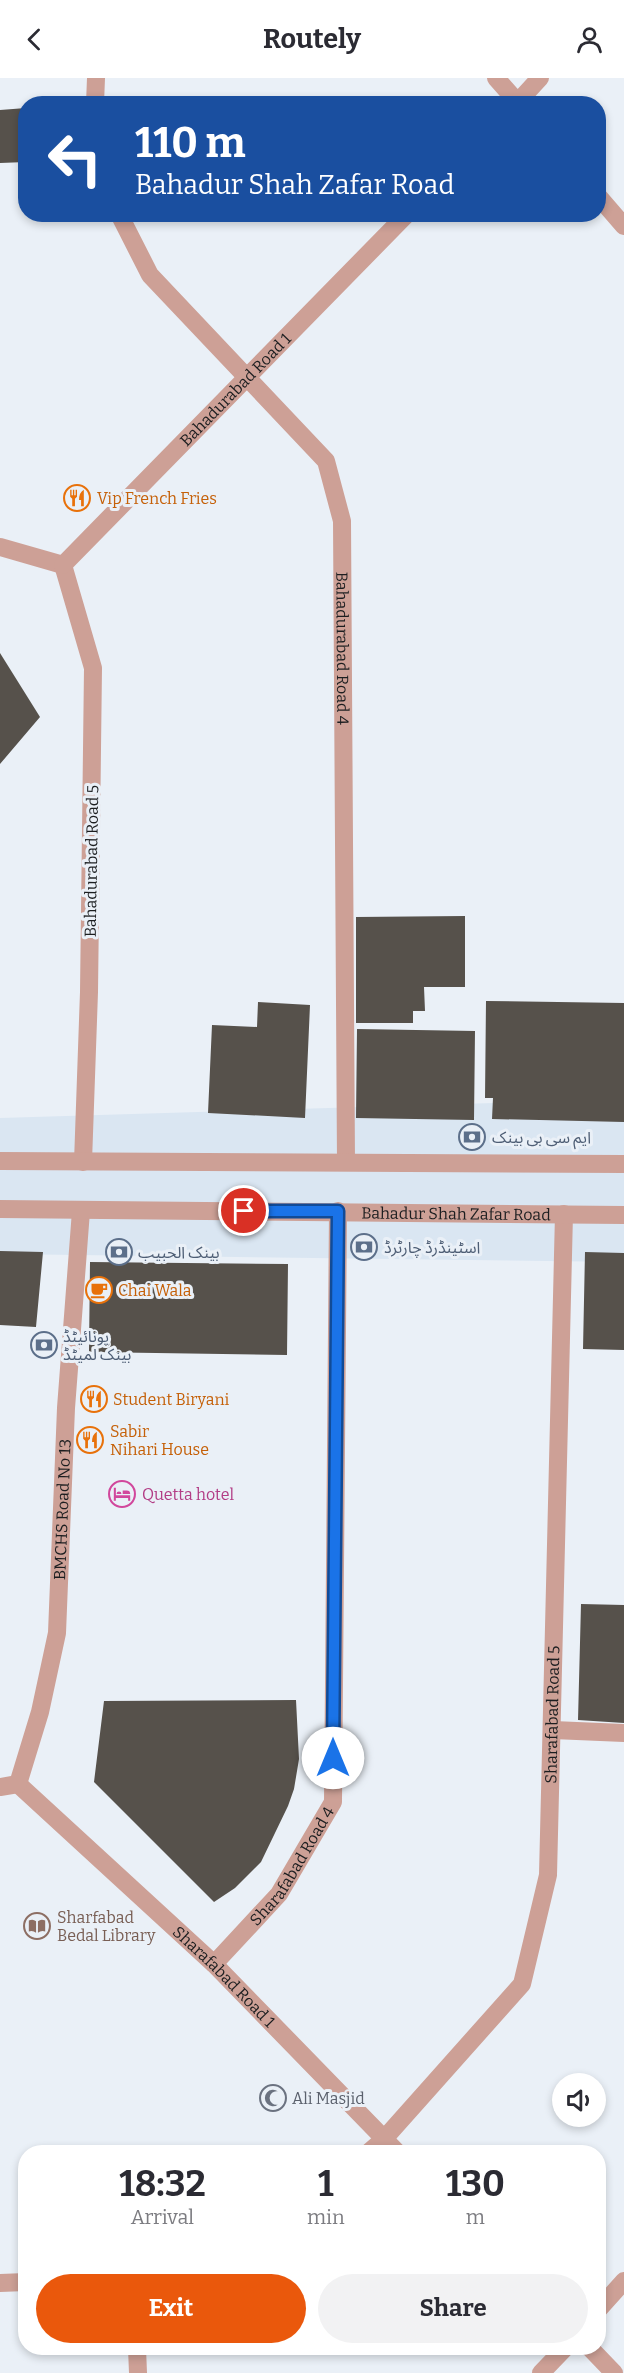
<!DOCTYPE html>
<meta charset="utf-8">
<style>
body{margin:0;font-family:Bitter,"Noto Sans Arabic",serif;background:#f2f2f3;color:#2b2b33;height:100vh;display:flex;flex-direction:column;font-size:22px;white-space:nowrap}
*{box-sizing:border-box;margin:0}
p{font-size:20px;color:#7c7c81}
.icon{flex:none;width:33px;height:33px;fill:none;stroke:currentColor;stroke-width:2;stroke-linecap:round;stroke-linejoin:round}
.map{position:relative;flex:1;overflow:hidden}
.details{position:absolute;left:18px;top:2067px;width:588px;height:210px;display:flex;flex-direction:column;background:#fff;border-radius:24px;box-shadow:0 3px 9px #0003}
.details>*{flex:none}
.hud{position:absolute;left:18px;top:18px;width:588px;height:126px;border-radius:24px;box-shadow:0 3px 9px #0003;background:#1a4fa0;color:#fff;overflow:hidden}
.fabs{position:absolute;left:552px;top:1995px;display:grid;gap:12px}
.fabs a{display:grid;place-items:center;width:54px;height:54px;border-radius:50%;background:#fff;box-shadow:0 3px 9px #0003;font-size:30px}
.pin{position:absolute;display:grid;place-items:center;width:51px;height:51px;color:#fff;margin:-26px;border:3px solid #fff;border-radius:50%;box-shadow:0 2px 6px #0007}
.me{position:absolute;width:66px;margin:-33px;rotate:0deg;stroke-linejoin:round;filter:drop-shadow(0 0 4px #0008)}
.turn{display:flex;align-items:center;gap:21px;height:126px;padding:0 18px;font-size:27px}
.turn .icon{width:78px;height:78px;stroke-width:2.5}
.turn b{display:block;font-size:42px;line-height:51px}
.eta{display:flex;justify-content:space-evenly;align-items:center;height:102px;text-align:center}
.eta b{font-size:36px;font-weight:700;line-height:42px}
.button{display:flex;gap:12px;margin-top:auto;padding:12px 18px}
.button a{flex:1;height:69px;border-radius:36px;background:#ea580c;color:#fff;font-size:24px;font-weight:700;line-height:69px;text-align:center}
.button a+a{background:#f2f2f3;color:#2b2b33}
header{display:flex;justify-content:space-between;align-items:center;height:78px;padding:0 18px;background:#fff;font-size:27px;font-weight:700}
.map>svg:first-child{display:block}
</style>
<header><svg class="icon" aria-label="back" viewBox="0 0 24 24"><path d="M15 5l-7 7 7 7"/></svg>Routely<svg class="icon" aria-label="person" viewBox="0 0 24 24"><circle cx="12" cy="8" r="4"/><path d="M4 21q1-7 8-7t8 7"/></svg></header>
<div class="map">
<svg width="624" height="2295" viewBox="0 0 624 2295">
<rect width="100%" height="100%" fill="#eaf0f7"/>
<!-- built -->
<path fill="#dae6f2" d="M624 1021V1184L0 1176V1040Z"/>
<!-- building -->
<path fill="#56514b" d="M26 30V84L0 85V32Z
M0 575 40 639 0 686Z
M465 838V909H424L425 933H413V945H356V839Z
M486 923 624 925V1044L492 1041 493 1020H485Z
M258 924 310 927 305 1040 208 1035 212 947 257 949Z
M357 951 475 953 474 1042 356 1040Z
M0 1173 43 1174 36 1249 0 1247Z
M585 1174 624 1175V1272L583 1271Z
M90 1184 288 1186 287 1277 89 1274Z
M581 1526 624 1527V1645L578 1642Z
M296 1622 299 1681 294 1711 288 1728 261 1784 235 1810 214 1824 94 1704 104 1623Z"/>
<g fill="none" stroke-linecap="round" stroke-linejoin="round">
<!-- minor -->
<g stroke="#cda096" stroke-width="18">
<path d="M496 0 519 26"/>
<path d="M95 26 96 0"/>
<path d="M516 26 540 0"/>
<path d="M598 118 624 148"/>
<path id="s1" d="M119 136 150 197 326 383 342 443 346 1084"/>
<path d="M0 469 63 487"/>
<path d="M63 487 93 590 89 914 83 1084"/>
<path id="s2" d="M63 487 407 136"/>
<path d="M553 1652 624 1655"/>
<path id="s3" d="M18 1706 214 1886 397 2074"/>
<path id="s4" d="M0 1709 18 1706 40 1634 57 1555 66 1330 81 1133"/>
<path id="s5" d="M214 1886 279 1816 333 1724 338 1133"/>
<path id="s6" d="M369 2074 384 2061 522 1906 548 1797 564 1136"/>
<path d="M0 2205 26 2204"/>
<path d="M598 2232 624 2203"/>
<path d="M137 2270 138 2295"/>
<path d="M590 2270 614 2295"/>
<path d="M541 2295 565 2270"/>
</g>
<!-- tertiary -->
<g stroke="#cda096" stroke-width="18">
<path d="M0 1083 624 1086"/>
<path id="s7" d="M0 1131 624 1137"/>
</g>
</g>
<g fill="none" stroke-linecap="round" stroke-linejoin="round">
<defs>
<path id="route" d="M244 1133H338L333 1680"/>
</defs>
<!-- route casing -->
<use href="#route" stroke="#114b97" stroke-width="15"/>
<!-- route -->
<use href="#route" stroke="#1a73e8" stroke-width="10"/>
</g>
<!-- icons -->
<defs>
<symbol id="restaurant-ring" viewBox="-11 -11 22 22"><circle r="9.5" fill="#eaf0f7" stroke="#e8710a" stroke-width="1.5"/><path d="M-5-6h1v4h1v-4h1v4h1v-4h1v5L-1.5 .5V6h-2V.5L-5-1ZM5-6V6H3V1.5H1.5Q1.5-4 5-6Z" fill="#e8710a"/></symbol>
<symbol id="bank-ring" viewBox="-11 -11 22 22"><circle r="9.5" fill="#eaf0f7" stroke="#5c6f8a" stroke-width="1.5"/><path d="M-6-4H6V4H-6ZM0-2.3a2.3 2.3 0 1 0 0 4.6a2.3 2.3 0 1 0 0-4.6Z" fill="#5c6f8a"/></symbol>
<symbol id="cafe-ring" viewBox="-11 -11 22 22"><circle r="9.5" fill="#eaf0f7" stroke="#e8710a" stroke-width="1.5"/><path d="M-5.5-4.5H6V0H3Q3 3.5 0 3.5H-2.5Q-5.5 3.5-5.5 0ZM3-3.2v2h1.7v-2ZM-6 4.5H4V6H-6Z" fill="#e8710a"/></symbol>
<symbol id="hotel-ring" viewBox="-11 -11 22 22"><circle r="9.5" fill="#eaf0f7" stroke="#d1479c" stroke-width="1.5"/><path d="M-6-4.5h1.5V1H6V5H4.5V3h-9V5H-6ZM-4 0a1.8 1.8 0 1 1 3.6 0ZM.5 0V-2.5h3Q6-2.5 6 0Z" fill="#d1479c"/></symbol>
<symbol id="library-ring" viewBox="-11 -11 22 22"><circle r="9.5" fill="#eaf0f7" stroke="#8d6e63" stroke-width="1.5"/><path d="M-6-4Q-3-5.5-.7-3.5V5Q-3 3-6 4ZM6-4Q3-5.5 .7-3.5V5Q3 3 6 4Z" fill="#8d6e63"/></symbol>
<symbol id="mosque-ring" viewBox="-11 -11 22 22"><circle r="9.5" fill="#eaf0f7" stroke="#6b7280" stroke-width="1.5"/><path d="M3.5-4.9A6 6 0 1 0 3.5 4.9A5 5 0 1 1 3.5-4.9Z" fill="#6b7280"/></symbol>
</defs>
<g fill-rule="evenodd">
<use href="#restaurant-ring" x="62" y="405" width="30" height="30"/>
<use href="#bank-ring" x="457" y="1044" width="30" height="30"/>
<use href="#bank-ring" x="349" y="1154" width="30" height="30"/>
<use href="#bank-ring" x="104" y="1159" width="30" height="30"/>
<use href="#cafe-ring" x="84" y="1197" width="30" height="30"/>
<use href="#bank-ring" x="29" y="1252" width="30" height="30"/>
<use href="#restaurant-ring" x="79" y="1306" width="30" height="30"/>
<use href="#restaurant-ring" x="75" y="1347" width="30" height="30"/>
<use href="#hotel-ring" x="107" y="1401" width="30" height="30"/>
<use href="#library-ring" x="22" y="1833" width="30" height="30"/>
<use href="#mosque-ring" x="258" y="2005" width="30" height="30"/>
</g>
<g text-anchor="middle" stroke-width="6" stroke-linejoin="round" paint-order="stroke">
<!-- street labels -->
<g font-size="16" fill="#1c1e20" stroke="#eaf0f7">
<text dy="6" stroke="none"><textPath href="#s2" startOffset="246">Bahadurabad Road 1</textPath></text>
<text dy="6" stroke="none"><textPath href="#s1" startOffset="514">Bahadurabad Road 4</textPath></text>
<text transform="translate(91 783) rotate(-89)" y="6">Bahadurabad Road 5</text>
<text dy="6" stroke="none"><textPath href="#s7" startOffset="456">Bahadur Shah Zafar Road</textPath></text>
<text dy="6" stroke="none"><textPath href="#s4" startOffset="298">BMCHS Road No 13</textPath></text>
<text dy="6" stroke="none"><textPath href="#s6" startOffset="500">Sharafabad Road 5</textPath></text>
<text dy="6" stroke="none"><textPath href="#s5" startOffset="126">Sharafabad Road 4</textPath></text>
<text dy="6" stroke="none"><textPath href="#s3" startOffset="282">Sharafabad Road 1</textPath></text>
</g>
<!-- food labels -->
<g font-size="16" fill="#c56008" stroke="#eaf0f7" text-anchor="start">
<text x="97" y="426">Vip French Fries</text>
<text x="118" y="1218">Chai Wala</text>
<text x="113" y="1327">Student Biryani</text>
<text x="110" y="1359">Sabir<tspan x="110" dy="18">Nihari House</tspan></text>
</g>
<!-- service labels -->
<g font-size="16" fill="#4e5e75" stroke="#eaf0f7" text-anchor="start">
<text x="492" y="1065">ایم سی بی بینک</text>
<text x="384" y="1175">اسٹینڈرڈ چارٹرڈ</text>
<text x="138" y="1180">بينک الحبيب</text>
<text x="63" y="1264">یونائیٹڈ<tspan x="63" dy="18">بینک لمیٹڈ</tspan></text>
</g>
<!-- hotel labels -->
<g font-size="16" fill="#b23c85" stroke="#eaf0f7" text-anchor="start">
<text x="142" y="1422">Quetta hotel</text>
</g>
<!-- education labels -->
<g font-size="16" fill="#785e54" stroke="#eaf0f7" text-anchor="start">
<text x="57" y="1845">Sharfabad<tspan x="57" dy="18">Bedal Library</tspan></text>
</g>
<!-- worship labels -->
<g font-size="16" fill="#5b616d" stroke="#eaf0f7" text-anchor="start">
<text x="292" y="2026">Ali Masjid</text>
</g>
</g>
</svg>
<div class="fabs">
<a><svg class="icon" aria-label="sound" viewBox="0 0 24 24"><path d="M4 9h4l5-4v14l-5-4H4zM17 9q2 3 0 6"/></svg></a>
</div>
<div class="pin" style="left:244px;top:1133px;background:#d93025"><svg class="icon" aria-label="arrive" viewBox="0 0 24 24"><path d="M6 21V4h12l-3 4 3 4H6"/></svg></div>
<svg class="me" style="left:333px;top:1680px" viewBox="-20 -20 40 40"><circle r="19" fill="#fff"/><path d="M0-13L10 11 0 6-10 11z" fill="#1a73e8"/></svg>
<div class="hud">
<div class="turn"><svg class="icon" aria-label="left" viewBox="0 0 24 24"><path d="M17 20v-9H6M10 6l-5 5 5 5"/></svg><div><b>110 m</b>Bahadur Shah Zafar Road</div></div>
</div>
<section class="details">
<div class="eta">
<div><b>18:32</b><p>Arrival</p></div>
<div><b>1</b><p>min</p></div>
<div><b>130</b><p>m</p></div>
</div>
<div class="button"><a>Exit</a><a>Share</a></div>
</section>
</div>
